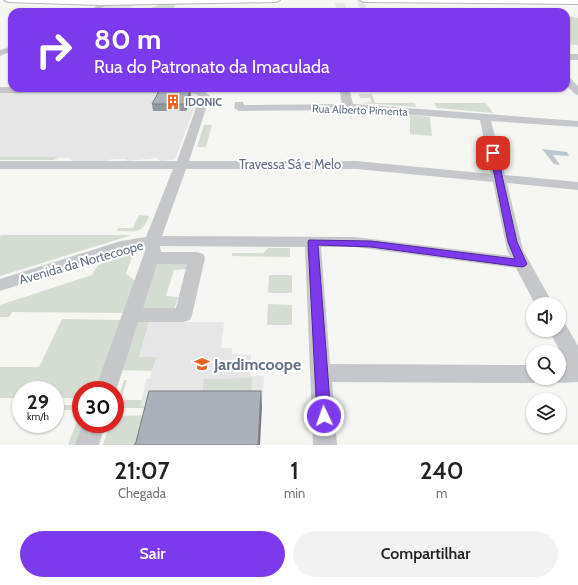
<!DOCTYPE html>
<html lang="pt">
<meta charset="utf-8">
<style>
body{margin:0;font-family:Cabin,sans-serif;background:#f2f2f2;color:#222;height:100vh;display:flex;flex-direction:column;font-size:15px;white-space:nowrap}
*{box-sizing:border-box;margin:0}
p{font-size:13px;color:#767676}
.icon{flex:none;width:22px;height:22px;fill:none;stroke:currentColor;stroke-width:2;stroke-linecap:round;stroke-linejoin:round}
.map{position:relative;height:445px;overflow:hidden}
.sheet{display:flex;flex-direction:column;background:#fff;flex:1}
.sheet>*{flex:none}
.top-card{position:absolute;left:8px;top:8px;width:562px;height:84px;border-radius:12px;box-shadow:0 1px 3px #0004;background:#7c3aed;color:#fff;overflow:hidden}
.controls{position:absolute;left:526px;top:297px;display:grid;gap:8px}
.controls a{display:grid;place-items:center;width:40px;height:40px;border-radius:50%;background:#fff;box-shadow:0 1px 3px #0004;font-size:20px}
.speed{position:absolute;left:12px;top:381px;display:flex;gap:8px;font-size:20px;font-weight:700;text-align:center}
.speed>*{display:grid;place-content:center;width:52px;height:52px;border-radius:50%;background:#fff;box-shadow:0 1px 3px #0004;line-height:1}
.speed small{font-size:10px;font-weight:400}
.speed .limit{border:6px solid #d22;background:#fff;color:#111}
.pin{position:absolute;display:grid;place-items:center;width:34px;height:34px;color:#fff;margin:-17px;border-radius:8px;box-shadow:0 2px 6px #0006}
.me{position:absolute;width:44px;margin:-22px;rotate:357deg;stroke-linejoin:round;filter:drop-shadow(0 0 3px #0008)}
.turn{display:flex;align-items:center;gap:14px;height:84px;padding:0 20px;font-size:18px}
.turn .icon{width:52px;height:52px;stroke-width:2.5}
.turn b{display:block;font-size:28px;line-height:34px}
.eta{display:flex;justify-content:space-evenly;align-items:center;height:68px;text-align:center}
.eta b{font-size:24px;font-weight:600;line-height:28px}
.button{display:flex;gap:8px;margin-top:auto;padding:8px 20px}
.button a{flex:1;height:46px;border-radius:24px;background:#7c3aed;color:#fff;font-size:16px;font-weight:600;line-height:46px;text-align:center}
.button a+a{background:#f2f2f2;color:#222}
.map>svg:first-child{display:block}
</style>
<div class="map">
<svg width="578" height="445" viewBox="0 0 578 445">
<rect width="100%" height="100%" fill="#f5f5f1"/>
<!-- built -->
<path fill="#e5e6e5" d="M357 0H363L367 9H375L377 12H337L335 3H345L346 8 360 9Z
M107 3H135L126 12H89Z
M0 90 202 93 199 111H193L176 157 171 160 160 161 158 158 127 161 126 159H112L107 161H73L70 158H58L54 160H0Z
M149 322H224L221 348H232V354L251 355 250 376H264L262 406H140L147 379H150L155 358 139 357Z"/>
<!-- green -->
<path fill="#d5dcd2" d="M164 3H177L170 12H140Z
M566 15 578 18V45L566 44Z
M359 94H372L375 103H415L416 107 361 103 371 102 370 98H360Z
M484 100 493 113 437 108 434 103H486Z
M410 115 430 117 432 136 410 134Z
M204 125H212L206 147H197Z
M0 157H58L54 160H0Z
M139 215 149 216C143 235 134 231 117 231L118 228H133Z
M2 235H132L0 276V236Z
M268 248H290V257L232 256V253H263Z
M133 254 126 274 138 283 127 313 12 312 9 317H0V305L92 275 98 265Z
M154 261H188L186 269 174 270 166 296 178 297 174 310 138 309Z
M269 275H292V293H268Z
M268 304 292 305V325H267Z
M62 319 125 320 101 390H81V398H55V390H21V398H0V367H39Z
M135 320 149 322 139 357H156L152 371 118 370Z
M252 378 251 400 201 401 204 379Z
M124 380H127L121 400H142L140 406H154L153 408H115Z
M61 405H81V424H89L81 445H68L81 410H59Z
M152 415 144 445H103L110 424H115V416Z"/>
<!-- water -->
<path fill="#bec6cd" d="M542 149 567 152 569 156 553 155 560 165 554 164Z"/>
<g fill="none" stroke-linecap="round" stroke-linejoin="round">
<defs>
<path id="major" d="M4 0H280L276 2 100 5 8 2Z
M360 0H578V4L364 2Z"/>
</defs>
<!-- major casing -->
<use href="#major" stroke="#b5b8bd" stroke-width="2"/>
<!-- minor -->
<path fill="#c5c7cb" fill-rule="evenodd" d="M105 2 110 3 94 12H86Z
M12 46V51L0 56V50Z
M566 54H578V60H566Z
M566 76 569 77 578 86V95L575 94 566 85Z
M0 87 202 89 210 96 189 161H356L491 174 480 120 348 110 239 111 234 108 235 102H243L244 105 342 104 339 88H349L353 104 578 121V127L491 121 505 175 578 182V190L507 183 523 250 553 304H535L516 268 355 247H321L330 364 533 365V378H542L540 380 533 383 332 382 337 445H313L305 247 160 246 161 252H197L203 254 205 258 192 315 190 320 183 322H138L115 394V390H95L145 251V247L129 250 0 291V279L121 241 146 237 173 169H0V161H177L200 97 196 94 189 93H0ZM186 169H356L493 182 507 250 510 256 355 237 162 236ZM157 264H187L176 308H143Z
M559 322 566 325 578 346V382L559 383 552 380 550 378H559V365H567L549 330H559Z
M83 424H105L99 445H75Z"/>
<!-- major -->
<use href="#major" fill="#fff" fill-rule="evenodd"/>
</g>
<!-- wall -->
<path fill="#93989e" d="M190 91 191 97 186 111H153L152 104Z"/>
<!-- shaded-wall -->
<path fill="#787c81" d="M190 91 191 97 186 111 185 104Z
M261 391 262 406 260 445H258Z"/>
<!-- building -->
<path fill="#abb1b8" stroke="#787c81" d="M159 91H190L185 104H152Z
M149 391H261L258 445H134L136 442Z"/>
<!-- route -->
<path fill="#7c3aed" stroke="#51269a" d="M493 151 497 153 517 242 527 264 525 266 522 267 371 247 318 245 331 416 329 421 324 423 319 421 317 416 308 242 309 240 371 241 515 259 508 242 490 153Z"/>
<!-- icons -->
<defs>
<symbol id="building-bare" viewBox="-9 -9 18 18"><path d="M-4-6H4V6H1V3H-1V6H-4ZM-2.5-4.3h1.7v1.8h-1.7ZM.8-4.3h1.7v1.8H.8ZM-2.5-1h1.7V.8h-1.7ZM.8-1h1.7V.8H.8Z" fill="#e56522" stroke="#fff" stroke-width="2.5" paint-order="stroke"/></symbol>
<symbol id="school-bare" viewBox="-9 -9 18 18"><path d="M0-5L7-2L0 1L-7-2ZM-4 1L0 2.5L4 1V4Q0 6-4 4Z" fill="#e56522" stroke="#fff" stroke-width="2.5" paint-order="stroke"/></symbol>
</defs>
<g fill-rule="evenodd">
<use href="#building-bare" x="162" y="91" width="22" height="22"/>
<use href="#school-bare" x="191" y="353" width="22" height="22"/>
</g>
<g text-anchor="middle" stroke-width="4" stroke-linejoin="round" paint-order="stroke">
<!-- far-poi labels -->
<g font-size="11" font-weight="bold" fill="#647183" stroke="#fff" text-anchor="start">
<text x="185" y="106">IDONIC</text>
</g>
<!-- far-street labels -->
<g font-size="11" fill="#647183" stroke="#fff">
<text transform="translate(360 110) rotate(2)" y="4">Rua Alberto Pimenta</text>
</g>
<!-- street labels -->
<g font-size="13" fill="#647183" stroke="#fff">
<text x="290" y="169">Travessa Sá e Melo</text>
<text transform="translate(81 262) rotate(-16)" y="5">Avenida da Nortecoope</text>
</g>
<!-- near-poi labels -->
<g font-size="16" font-weight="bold" fill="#647183" stroke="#fff" text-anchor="start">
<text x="214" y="370">Jardimcoope</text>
</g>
</g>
</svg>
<div class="controls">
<a><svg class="icon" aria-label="sound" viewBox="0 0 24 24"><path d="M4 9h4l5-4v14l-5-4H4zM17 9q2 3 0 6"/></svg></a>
<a><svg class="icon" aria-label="search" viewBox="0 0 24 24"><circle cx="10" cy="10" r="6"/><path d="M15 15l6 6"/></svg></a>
<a><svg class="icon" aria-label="layers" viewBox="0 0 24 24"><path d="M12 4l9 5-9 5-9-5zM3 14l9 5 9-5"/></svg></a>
</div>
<div class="speed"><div>29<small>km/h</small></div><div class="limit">30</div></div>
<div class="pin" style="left:493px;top:153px;background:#d93025"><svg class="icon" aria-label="arrive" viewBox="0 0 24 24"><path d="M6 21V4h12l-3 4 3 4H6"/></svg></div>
<svg class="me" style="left:324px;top:416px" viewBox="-20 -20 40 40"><circle r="17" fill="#7c3aed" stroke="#fff" stroke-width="3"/><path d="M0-11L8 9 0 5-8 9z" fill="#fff"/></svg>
<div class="top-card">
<div class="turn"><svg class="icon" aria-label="right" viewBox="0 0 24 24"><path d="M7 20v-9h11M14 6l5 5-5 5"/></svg><div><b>80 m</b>Rua do Patronato da Imaculada</div></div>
</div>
</div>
<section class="sheet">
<div class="eta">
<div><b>21:07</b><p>Chegada</p></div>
<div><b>1</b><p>min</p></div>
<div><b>240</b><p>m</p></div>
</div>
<div class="button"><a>Sair</a><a>Compartilhar</a></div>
</section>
